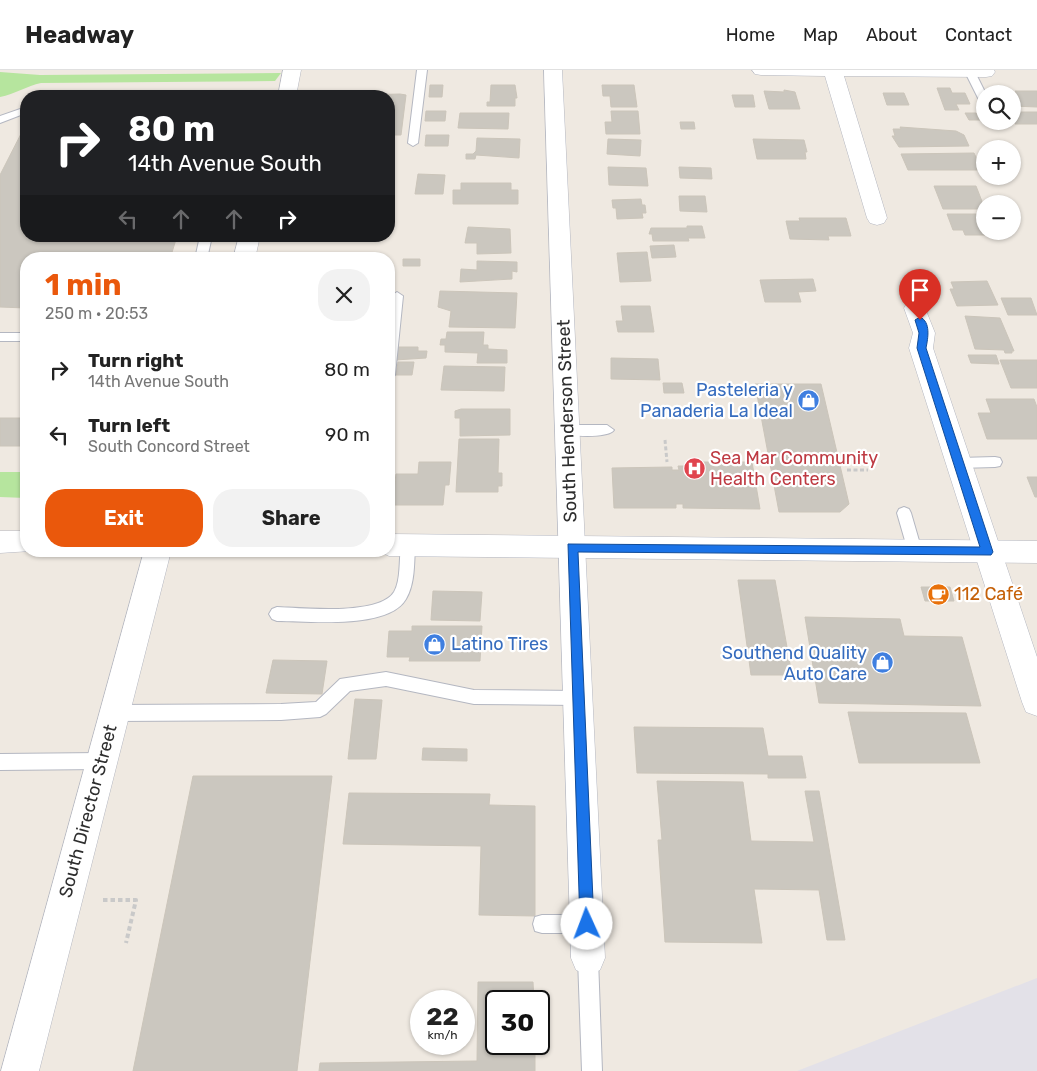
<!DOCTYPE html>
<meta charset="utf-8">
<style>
body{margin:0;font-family:Rubik,sans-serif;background:#f2f2f2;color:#222;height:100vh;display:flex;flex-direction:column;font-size:19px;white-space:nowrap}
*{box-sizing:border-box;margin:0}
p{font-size:16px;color:#767676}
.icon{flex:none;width:28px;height:28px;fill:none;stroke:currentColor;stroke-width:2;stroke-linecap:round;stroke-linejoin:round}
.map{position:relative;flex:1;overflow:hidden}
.panel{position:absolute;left:20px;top:182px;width:375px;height:305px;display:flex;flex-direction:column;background:#fff;border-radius:20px;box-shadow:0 1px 4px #0004}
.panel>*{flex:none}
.guide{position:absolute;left:20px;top:20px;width:375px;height:152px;border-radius:20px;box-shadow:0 1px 4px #0004;background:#202124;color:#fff;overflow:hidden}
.tools{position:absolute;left:976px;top:15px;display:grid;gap:10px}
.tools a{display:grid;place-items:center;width:45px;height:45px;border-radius:50%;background:#fff;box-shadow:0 1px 4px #0004;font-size:25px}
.speed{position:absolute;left:410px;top:920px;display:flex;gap:10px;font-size:25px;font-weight:700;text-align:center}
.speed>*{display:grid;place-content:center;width:65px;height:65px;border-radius:50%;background:#fff;box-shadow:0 1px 4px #0004;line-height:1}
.speed small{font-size:12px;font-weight:400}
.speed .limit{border:2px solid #111;border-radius:8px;background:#fff;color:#111}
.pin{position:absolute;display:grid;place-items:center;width:42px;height:42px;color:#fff;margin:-51px -21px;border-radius:50% 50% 50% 0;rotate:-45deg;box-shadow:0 0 5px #0007}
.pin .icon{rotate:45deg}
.me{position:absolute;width:55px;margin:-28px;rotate:358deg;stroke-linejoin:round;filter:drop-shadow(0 0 4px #0008)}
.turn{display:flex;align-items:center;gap:18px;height:105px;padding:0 25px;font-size:22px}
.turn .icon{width:65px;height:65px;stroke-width:2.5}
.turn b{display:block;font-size:35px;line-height:42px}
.lanes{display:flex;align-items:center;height:48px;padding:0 25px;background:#0003;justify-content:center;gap:25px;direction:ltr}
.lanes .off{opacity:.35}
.round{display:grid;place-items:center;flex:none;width:52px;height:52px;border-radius:20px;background:#f2f2f2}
.head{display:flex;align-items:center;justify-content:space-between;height:85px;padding:0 25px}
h1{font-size:30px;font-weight:700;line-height:38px;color:#ea580c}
.action{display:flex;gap:10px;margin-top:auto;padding:10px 25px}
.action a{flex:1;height:58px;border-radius:20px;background:#ea580c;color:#fff;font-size:20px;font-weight:700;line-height:58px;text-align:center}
.action a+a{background:#f2f2f2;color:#222}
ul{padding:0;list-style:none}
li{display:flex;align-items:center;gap:15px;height:65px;padding:0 25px}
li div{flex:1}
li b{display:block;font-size:19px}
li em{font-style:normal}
header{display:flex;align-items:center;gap:30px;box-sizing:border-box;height:70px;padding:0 25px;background:#fff;border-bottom:1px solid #e0e0e0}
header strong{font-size:24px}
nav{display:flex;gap:28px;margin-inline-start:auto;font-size:18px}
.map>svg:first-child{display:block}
</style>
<header>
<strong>Headway</strong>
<nav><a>Home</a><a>Map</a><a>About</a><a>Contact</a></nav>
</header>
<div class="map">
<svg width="1037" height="1001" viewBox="0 0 1037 1001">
<rect width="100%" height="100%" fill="#efe9e1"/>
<!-- industrial -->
<path fill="#e3e1e8" d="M1037 908V1001H797Z"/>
<!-- green -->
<path fill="#b6e59e" d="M0 2 40 5 281 3 275 11 41 13C27 16 15 24 0 27Z
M0 402H26V428L0 427Z"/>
<!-- building -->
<path fill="#cbc7bf" stroke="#cbc5ba" d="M430 15H443L442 27H429Z
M491 15H515L517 28H515V36H487V32H490Z
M602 15H634L637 37H611L610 26H603Z
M937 18H950L952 23H965L970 34H956L959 40H945Z
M784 20 795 22 800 39H769L764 21 784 22Z
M1015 21H1037V37L1012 36V24L991 23H1016Z
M883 23H904L909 35H887Z
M400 24 406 25 401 65H389V26L362 25Z
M732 25H753L755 37H735Z
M426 41H446L445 51H425Z
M611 41H638L640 64H606L605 52H612Z
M1012 42H1037V54H1015Z
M460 43H509L508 59 458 58Z
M965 43H976L980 50H969Z
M680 52H694L695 59H681Z
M26 54V166H177L170 189H26V238L0 237V105Z
M900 57 956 61 964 65 969 76 899 77 892 66H895L893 59H901Z
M426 65H449L448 76H425Z
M477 68 520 69 519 88 476 85 475 89H466V84H473L476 81Z
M608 69 641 70 640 86 607 84Z
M753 69 804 70 807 82H805L806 89H757Z
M974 83 982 100H908L901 84Z
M608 97 646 98 648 116 609 115Z
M679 97 711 98 712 109 680 108Z
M418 104 445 105 443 124H415Z
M461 113H511V120H518V134H453V120H461Z
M934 116H976L985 139H943Z
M679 126H705L707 142 680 141Z
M641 129 642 135H645L646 143H642L643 148 617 149 616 138H613L612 130Z
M947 144H979L982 150H985V161L988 165H965L963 160H953Z
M799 148H846L851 166H828L829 170 790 169 786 151H800Z
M687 156H702L705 168H688L689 171H653L652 164H649L651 158H687Z
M468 157 510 159 511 183 477 184V173H465Z
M295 166H373L372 170H294Z
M674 175 676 187 652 188 650 176Z
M647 182 651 211 620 212 617 183Z
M299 185H336L335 189H298Z
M403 189H420V196H403Z
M477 191 517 192V202L512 201V209L460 212 461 199 477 200Z
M813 209 816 221 798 222 801 232H765L760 210Z
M987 211 998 235 957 236 950 219H954L951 212Z
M440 221 517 223 515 258 449 257 451 241 438 237Z
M1001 228H1031L1037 245H1008Z
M621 236H650L654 262H618L616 251H623Z
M965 246 1000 248 1014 281H1012V283H1005L1004 280 975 279Z
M447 262H484L483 275H488V279L507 280V293H477L478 283 445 282V275H440L441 269H446Z
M396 277H418V281H427L426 288 395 290Z
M968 285H996L999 294 971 293Z
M611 288 658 289 660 310 611 309Z
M1000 290H1037V318H1011Z
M398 292H414L412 305H396Z
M444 296 505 297 504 321 441 320Z
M663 313H682L684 323H664Z
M755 314H821L849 434 840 442H779Z
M986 329H1034L1037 337V369H987L978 343H991Z
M461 339H510V365L460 366V348H455V341Z
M0 348H26V376H0Z
M459 369H499L498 403H502V416H498V422H456Z
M419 392H451L449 415H445L443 435H392V431H389V419H394L396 404H418Z
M690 392H752L760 439 683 438V434H676V438H614L612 398 672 397V400H679L678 396H690Z
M1027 407H1037V427H1035Z
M738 510H775L792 605H751Z
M921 517H950L954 531H925Z
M433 521 482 522 480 551 431 550Z
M805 547 900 549 904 566 962 567 981 636 819 633Z
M412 556H482L480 591H409L410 587H387L389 561H412Z
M273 590 327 591 322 624 266 623Z
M355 629 382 630 376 689H348Z
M848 642 966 643 980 693H859Z
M634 657 763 658 768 686H802L806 708H768V704L637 703Z
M423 678 467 679V691L422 690Z
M193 706H332L297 1001H133Z
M657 711 743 712 751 771 814 772 805 721H819L845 870H827L819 820 754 819 762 873 665 872 658 770H662Z
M349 723 490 724 489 735 535 736V846L479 845 481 776 343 774Z
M478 912H533L534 931H496V974H535V1001H319L320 993 477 991Z"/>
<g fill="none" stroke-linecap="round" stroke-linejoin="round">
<defs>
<path id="service" d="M417 0H427L418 73 413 76 408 73Z
M967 0 975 2 986 24 985 35 980 32 965 2Z
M26 37V43L0 53V46Z
M200 166H212L207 189H195Z
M397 222 403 226 395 305 389 310 391 226Z
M0 263H26V271H0Z
M568 355H607L614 360C609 368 566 368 561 360Z
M995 387 1000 388 1002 392 1000 396 995 397 959 398 954 397 952 393 954 389 959 388Z
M904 437 909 439 911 443 922 481 920 485 915 487 910 485 908 481 897 443 899 439Z
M408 470 413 472 415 476C414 493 415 514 406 529 388 560 308 551 277 551L272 549 269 544 272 539 277 537C302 538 379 546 394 522 401 510 399 490 401 476L403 472Z
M386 602 474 620 578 621 584 623 586 628 584 633 578 635 474 634 386 616 350 621 326 644 320 647 281 650 114 651 108 648 106 643 108 638 114 635 281 634 316 632 340 609Z
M101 683 107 685 110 691 107 697 101 699 0 700V684Z
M542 845H587L594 847 596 854 594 861 587 863H542L535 861 533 854 535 847Z
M588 878 595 881 598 888 602 1001H582L578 888 581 881Z"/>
<path id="minor" d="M283 0H301L296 26H278Z
M544 0H562L605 888 600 900 588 905 576 900 571 888Z
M752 0H994L995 2 992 6 986 7 844 6 887 148 884 153 877 155 870 153 867 148 825 6 761 5 755 4Z
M239 166H260L255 189H233Z
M915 230 923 233 935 263 933 278 1037 587V646L1026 642 1022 632 909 278 913 263 904 238 907 233Z
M144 481H171L39 1001H1Z"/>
<path id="secondary" d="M0 461H26V481H31L0 483Z
M389 464 1037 471V493L389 486 379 481H389Z"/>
</defs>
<!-- service casing -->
<use href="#service" stroke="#b4b7c1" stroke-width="2"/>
<!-- minor casing -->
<use href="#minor" stroke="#b4b7c1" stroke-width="1"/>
<!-- secondary casing -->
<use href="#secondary" stroke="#b4b7c1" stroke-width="1"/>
<!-- path-far1 -->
<path stroke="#c9c9c9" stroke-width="3" stroke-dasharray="4 2.5" stroke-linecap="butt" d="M665 370 667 392
M847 400H868"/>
<!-- path -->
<path stroke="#c9c9c9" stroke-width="4" stroke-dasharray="4.5 3" stroke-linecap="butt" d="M103 830H136L126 873"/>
<!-- service -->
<use href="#service" fill="#fff" fill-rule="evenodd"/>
<!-- minor -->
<use href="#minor" fill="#fff" fill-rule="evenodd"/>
<!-- secondary -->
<use href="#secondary" fill="#fff" fill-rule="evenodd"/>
</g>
<!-- route -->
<path fill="#1a73e8" stroke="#114b97" d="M920 247C931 252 928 268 926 278L993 482 991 485 578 482 594 854 592 859 587 861 582 859 580 854 568 474 980 477 917 278 919 263 915 250Z"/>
<!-- icons -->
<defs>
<symbol id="shop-disc" viewBox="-11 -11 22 22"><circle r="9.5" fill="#3f7fe0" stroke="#fff"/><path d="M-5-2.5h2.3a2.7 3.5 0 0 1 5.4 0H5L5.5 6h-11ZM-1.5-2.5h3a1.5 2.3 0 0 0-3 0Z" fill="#fff"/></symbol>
<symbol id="hospital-disc" viewBox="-11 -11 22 22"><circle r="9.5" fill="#e0444e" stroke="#fff"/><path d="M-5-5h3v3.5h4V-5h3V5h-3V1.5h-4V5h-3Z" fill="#fff"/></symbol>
<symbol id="cafe-disc" viewBox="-11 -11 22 22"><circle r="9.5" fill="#e8710a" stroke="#fff"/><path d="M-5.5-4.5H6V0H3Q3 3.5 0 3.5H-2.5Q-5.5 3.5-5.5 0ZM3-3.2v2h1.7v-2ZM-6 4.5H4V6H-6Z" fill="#fff"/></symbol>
</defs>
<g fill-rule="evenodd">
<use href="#shop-disc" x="796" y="318" width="25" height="25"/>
<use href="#hospital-disc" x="682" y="386" width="25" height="25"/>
<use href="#cafe-disc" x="926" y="512" width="25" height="25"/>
<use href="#shop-disc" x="422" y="562" width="25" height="25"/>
<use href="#shop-disc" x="870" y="580" width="25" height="25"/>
</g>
<g text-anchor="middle" stroke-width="4.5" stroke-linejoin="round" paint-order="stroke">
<!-- shop labels -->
<g font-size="18" fill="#366cbe" stroke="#fff" text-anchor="end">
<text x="793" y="326">Pasteleria y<tspan x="793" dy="21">Panaderia La Ideal</tspan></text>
<text x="451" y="580" text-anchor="start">Latino Tires</text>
<text x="867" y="589">Southend Quality<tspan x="867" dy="21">Auto Care</tspan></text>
</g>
<!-- street labels -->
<g font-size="18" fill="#2e2e2e" stroke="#fff">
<text transform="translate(567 351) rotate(-92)" y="6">South Henderson Street</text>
<text transform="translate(88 741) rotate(-75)" y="6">South Director Street</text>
</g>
<!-- health labels -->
<g font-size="18" fill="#be3a42" stroke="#fff" text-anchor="start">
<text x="710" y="394">Sea Mar Community<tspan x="710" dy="21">Health Centers</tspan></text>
</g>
<!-- food labels -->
<g font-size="18" fill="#c56008" stroke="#fff" text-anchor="start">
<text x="954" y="530">112 Café</text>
</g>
</g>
</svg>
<div class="tools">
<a><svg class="icon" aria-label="search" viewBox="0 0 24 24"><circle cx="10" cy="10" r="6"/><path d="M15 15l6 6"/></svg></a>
<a>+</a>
<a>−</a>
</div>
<div class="speed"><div>22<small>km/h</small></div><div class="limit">30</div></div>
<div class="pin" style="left:920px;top:250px;background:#d93025"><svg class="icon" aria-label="arrive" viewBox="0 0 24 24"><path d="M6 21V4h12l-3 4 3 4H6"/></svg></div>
<svg class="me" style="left:587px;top:854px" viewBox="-20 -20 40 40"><circle r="19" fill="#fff"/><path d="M0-13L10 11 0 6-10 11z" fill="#1a73e8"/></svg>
<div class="guide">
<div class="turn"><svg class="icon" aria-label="right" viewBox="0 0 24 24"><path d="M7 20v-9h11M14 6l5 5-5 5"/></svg><div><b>80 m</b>14th Avenue South</div></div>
<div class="lanes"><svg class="icon off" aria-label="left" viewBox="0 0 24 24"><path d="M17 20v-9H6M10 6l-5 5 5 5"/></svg><svg class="icon off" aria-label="ahead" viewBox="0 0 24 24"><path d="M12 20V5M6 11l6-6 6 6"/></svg><svg class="icon off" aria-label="ahead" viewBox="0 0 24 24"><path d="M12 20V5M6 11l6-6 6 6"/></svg><svg class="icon" aria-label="right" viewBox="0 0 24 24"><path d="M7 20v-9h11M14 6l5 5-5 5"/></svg></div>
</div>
<section class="panel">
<div class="head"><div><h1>1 min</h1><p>250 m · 20:53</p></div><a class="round"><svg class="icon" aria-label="close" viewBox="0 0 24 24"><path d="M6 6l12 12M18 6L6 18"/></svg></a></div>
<ul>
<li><svg class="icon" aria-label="right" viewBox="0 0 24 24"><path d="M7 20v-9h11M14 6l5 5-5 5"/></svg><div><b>Turn right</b><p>14th Avenue South</p></div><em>80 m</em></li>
<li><svg class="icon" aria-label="left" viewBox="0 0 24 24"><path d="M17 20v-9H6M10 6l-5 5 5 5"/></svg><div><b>Turn left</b><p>South Concord Street</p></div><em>90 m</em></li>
</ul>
<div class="action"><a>Exit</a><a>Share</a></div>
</section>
</div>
